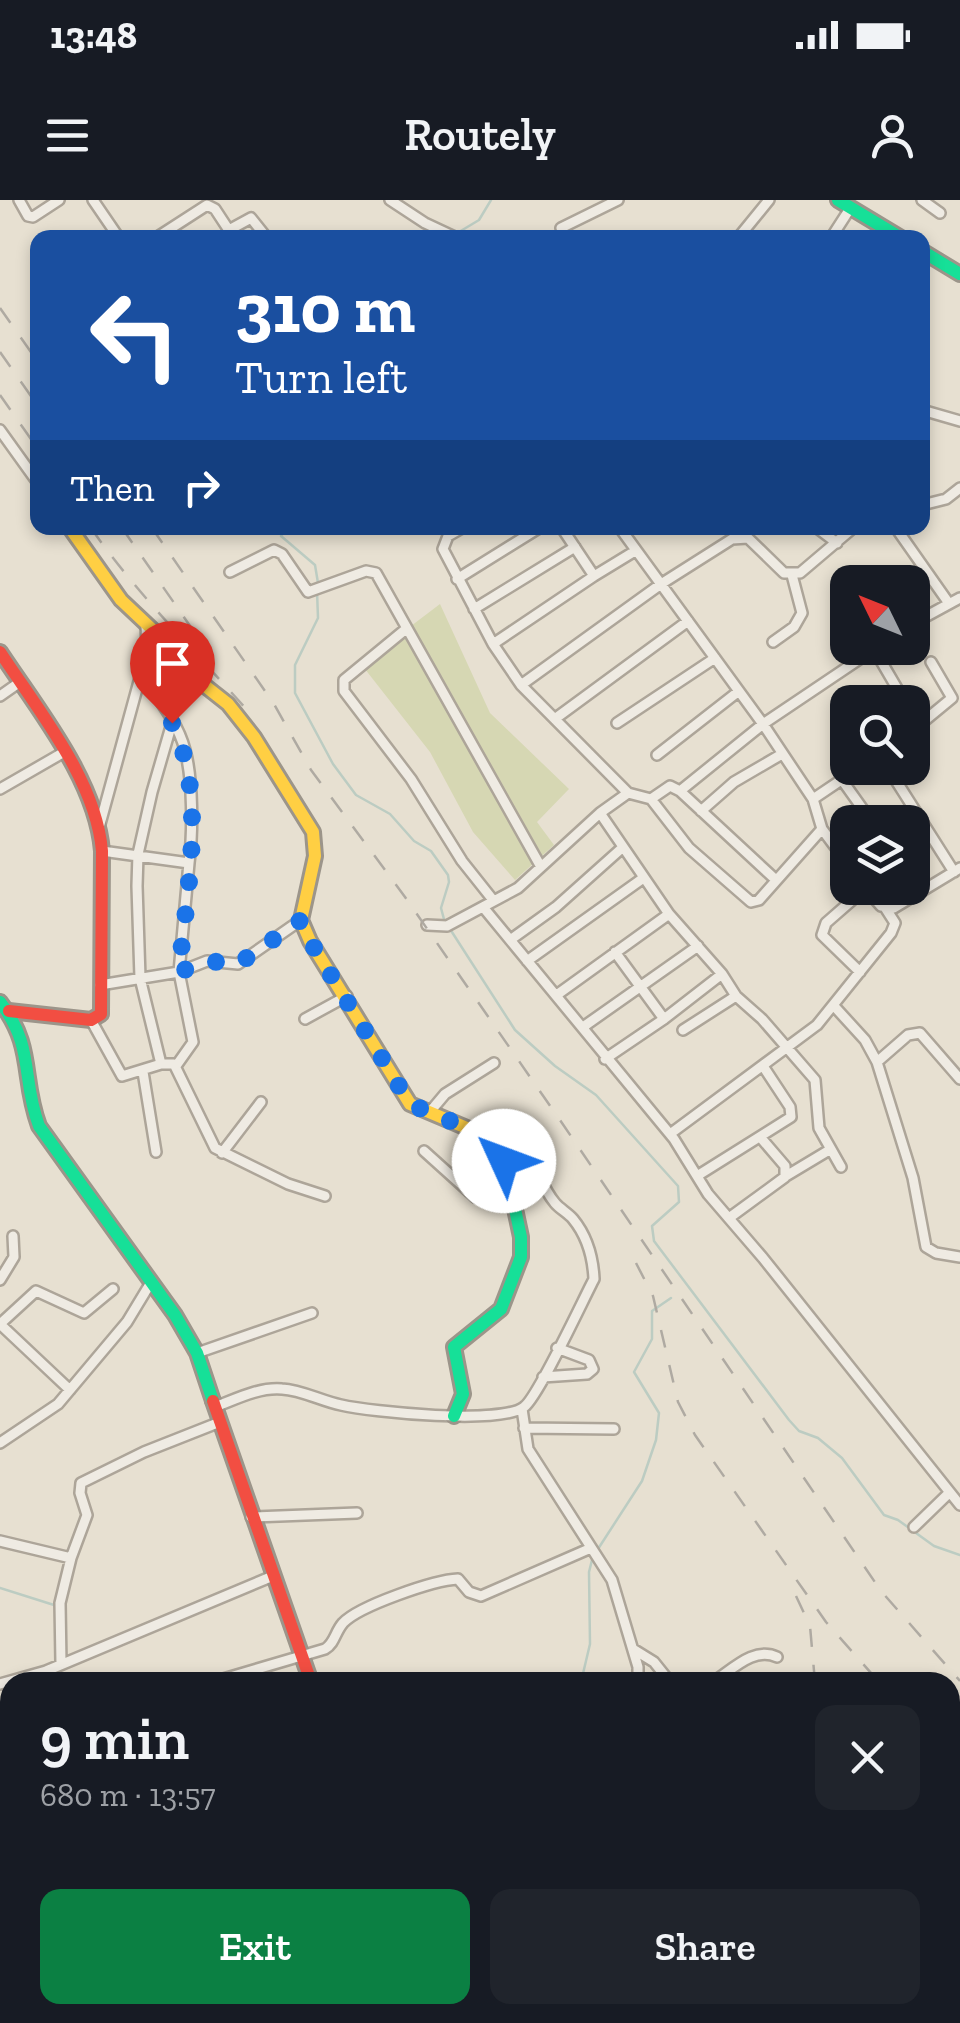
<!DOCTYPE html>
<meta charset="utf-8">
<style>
body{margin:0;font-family:"Zilla Slab",serif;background:#20242c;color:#f1f3f6;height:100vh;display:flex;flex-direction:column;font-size:38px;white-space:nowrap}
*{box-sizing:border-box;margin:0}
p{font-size:32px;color:#9ea1a6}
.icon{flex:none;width:55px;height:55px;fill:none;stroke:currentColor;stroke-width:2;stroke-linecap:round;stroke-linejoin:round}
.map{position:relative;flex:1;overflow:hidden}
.sheet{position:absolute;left:0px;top:1472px;width:960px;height:352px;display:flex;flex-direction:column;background:#171b24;border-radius:30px 30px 0 0;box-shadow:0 5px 15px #0003}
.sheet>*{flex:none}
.banner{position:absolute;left:30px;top:30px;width:900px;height:305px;border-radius:20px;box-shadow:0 5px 15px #0003;background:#1a4fa0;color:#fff;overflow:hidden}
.needle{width:65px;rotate:313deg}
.tools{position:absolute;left:830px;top:365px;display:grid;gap:20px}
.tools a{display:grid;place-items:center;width:100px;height:100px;border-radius:20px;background:#171b24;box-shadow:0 5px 15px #0003;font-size:50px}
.pin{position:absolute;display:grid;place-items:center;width:85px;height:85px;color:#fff;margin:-102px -42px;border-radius:50% 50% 50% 0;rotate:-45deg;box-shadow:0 0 10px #0007}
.pin .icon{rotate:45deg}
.me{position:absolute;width:110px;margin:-55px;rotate:313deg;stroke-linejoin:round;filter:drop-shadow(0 0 8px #0008)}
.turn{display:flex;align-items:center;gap:35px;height:210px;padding:0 40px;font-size:45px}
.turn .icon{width:130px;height:130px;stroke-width:2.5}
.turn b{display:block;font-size:70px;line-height:85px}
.then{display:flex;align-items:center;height:95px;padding:0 40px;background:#0003;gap:20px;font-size:38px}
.round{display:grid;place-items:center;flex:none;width:105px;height:105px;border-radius:20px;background:#20242c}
.summary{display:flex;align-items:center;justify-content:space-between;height:170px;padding:0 40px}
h1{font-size:60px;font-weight:600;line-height:75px}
.action{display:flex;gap:20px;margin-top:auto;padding:20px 40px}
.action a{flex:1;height:115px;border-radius:20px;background:#0b8043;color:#fff;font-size:40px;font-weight:600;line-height:115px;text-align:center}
.action a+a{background:#20242c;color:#f1f3f6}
.status{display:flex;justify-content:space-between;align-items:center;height:70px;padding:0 50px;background:#171b24;direction:ltr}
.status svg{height:28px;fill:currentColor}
header{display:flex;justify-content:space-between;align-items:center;height:130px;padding:0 40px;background:#171b24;font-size:45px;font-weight:600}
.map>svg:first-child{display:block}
</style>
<div class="status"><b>13:48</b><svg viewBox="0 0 49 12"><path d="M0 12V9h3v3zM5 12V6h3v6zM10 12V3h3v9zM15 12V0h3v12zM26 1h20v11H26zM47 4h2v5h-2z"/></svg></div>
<header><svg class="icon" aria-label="menu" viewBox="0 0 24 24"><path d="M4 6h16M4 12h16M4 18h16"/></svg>Routely<svg class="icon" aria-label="person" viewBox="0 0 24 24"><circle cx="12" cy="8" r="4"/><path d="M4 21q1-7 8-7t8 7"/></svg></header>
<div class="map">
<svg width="960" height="1823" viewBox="0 0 960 1823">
<rect width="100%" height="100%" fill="#e7e0d1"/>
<!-- green -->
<path fill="#d6d7b3" d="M440 404 490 513 569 589 537 622 554 645 515 680 473 632 430 552 361 464Z"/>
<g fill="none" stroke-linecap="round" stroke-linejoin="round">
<!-- stream -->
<path stroke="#bcccc2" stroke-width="2.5" d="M459 32 479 20 491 0
M288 328 281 336 315 365 318 383
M317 391 318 418 295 465V493L333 564 356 595 390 614 414 641 431 651 448 675 449 682 441 708 445 723
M450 729 515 830 555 866 596 895 678 986 679 1002 652 1026 654 1041 789 1220 799 1231 818 1238 842 1258 884 1315 898 1320 934 1346 960 1355
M598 1349 642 1281 656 1240 659 1213 634 1172 652 1139V1111L671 1098
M0 1388 54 1405
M581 1482 590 1444 589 1372 592 1360"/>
<defs>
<path id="street" d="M19 0 28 16 33 17 59 0
M93 0 119 38
M390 0 425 23 457 38
M922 0 940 13
M561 28 618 0
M229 30 251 18 267 38
M156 38 207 5 215 9 234 38
M738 38 769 0
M831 38 851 7
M922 210 960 221
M0 230 38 283
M922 305 946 299 960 288
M462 328 448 336 443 349 493 444 521 485 628 593
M562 328 594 376 635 351
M620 328 763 524 813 599 822 629 848 664
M817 328 837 343
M896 328 948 402
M230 372 274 350 282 354 308 392 366 371 376 373 541 667
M457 379 539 328
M474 409 575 347
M912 424 960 398
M406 429 344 480V491L411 579 462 661 493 700
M773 442 794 427 802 413 792 375
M493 444 594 376
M874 449 905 502
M141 474C157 497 178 522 185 550 193 580 193 632 189 663
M521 485 661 384 732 339 748 338 784 373H800L853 328
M0 496 20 482
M556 518 688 421
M617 523 715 458
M912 531 952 498 931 462
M657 555 739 491
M888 568 954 672
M842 580 872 622
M0 589 66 551
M680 591 763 524 876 448
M651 599 689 648 751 702 759 700 822 629
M813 599 859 568
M701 611 734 582 782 554
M600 613 669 714 722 774 736 796 762 819 815 880 819 928 841 967
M100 624 141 474 147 448 146 426
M102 651 189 663 179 772 193 842 176 866
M865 688 881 706 894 708 960 668
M483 707 674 939 708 994 763 1058 960 1305
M427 725 447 726 518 688 600 613 628 593 651 599 670 586 680 591 776 680
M510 740 556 707 622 648
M615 752 664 819
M527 761 642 679
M860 772 822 735 826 723 866 688
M100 785 179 772 207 761 238 764 301 720
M558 794 669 714
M834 806 865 840 877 862 913 978 926 1047 936 1053 960 1057
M305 819 347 796
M91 820 122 876 161 864H174L215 948 288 984 325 996
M583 827 698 746
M683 830 736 796
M605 859 664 819 722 774
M877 862 908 835 920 833 960 879
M161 864 140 778 137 686 138 654 152 592 172 523
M143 872 156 952
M429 913 445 894 494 863
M670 934 817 825 891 733 895 723 886 709
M424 951 475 997 508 977
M222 953 261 902
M697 976 791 917 790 907 763 866
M786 976 831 949
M729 1018 785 977V966L761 938
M0 1080 14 1057 13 1036
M197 1153 312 1113
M543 1177 587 1174 593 1169 589 1160 557 1148
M70 1190 0 1124 36 1091 84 1113 113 1089
M215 1207C236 1199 259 1187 282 1189 302 1190 321 1201 341 1205 372 1212 500 1225 524 1207 538 1197 582 1102 594 1079 593 1058 587 1036 573 1019 568 1013 560 1009 555 1003 534 978 538 950 502 934L492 947
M522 1209 528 1249 612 1380 638 1467V1482
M524 1228 614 1229
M0 1243 58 1204 127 1122 150 1084
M251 1317 357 1313
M914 1327 948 1294
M0 1341 71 1358
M633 1449 654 1462 670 1482
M61 1464 60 1403 71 1358 87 1315 80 1293 81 1283 144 1252 220 1222
M311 1481 335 1482
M213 1482 325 1449C335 1443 335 1432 343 1423 359 1406 434 1380 458 1379L469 1392 481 1396 591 1348
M713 1482C732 1470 754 1446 777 1457
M0 1484 46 1471 273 1376
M0 1541 10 1538
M950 1600 960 1591
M0 1794 13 1823
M508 1815 512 1823
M546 1815 548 1823
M655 1815 657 1823
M716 1815 718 1823
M32 1823 45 1815
M284 1823 286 1815
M791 1823 800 1815
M880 1823 885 1815"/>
<path id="fast" d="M838 0 901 38
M922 51 960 74
M0 802C35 847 21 878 39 926L175 1115 197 1153 213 1201
M454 1216 463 1194 454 1147 501 1109 521 1057V1037L509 981
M950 1762 960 1764
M220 1823 228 1815"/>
<path id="slow" d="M70 328 121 400 156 433 190 474 228 504 254 537 313 632 315 656 301 720 310 741 410 904 481 934 504 961 509 981"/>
<path id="jam" d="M0 452C38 510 96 580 102 651L101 814 91 820 9 811
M213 1201 311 1482"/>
</defs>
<!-- street casing -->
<use href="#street" stroke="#ada599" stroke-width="14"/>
<!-- fast casing -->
<use href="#fast" stroke="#9c958a" stroke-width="18"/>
<!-- slow casing -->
<use href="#slow" stroke="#9c958a" stroke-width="18"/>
<!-- jam casing -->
<use href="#jam" stroke="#9c958a" stroke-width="18"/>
<!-- street -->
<use href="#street" stroke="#efebe3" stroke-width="9"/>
<!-- fast -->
<use href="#fast" stroke="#16e098" stroke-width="12"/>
<!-- slow -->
<use href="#slow" stroke="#ffcf43" stroke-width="12"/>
<!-- jam -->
<use href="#jam" stroke="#f24e42" stroke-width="12"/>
<!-- rail -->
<path stroke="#afaaa2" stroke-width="2.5" stroke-dasharray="18 18" stroke-linecap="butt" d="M0 108 38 162
M0 152 38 206
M0 195 38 249
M91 328C139 397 200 456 255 519
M122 328 195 433
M152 328 274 504 311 570 405 697 562 923 881 1391 960 1481
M636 1063 653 1096 678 1202 695 1235 826 1422 879 1482
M796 1396 810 1426 815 1482"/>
</g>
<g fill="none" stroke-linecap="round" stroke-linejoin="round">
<!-- route -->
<path stroke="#1a73e8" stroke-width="18" stroke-dasharray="0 32.4" d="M172 523C208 596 186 694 179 772L207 761 238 764 301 720 310 741 410 904 481 934 504 961"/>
</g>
</svg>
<div class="tools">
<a><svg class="needle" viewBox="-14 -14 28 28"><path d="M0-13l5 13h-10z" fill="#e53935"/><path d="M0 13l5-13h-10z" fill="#9ea1a6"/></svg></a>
<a><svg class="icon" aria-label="search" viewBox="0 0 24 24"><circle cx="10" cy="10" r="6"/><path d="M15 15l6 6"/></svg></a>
<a><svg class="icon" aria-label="layers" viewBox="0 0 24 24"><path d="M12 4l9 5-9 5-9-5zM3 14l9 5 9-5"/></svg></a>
</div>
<div class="pin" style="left:172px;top:523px;background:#d93025"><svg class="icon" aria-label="arrive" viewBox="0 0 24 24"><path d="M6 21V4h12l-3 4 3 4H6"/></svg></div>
<svg class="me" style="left:504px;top:961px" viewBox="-20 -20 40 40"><circle r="19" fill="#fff"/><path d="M0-13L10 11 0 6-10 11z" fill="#1a73e8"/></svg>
<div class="banner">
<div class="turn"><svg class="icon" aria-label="left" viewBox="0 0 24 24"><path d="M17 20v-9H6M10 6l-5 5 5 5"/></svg><div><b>310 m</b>Turn left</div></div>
<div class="then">Then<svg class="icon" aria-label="right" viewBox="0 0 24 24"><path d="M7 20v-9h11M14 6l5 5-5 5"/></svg></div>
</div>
<section class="sheet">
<div class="summary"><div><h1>9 min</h1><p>680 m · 13:57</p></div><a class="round"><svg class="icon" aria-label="close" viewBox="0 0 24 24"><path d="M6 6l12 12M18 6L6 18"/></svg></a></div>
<div class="action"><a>Exit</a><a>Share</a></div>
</section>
</div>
